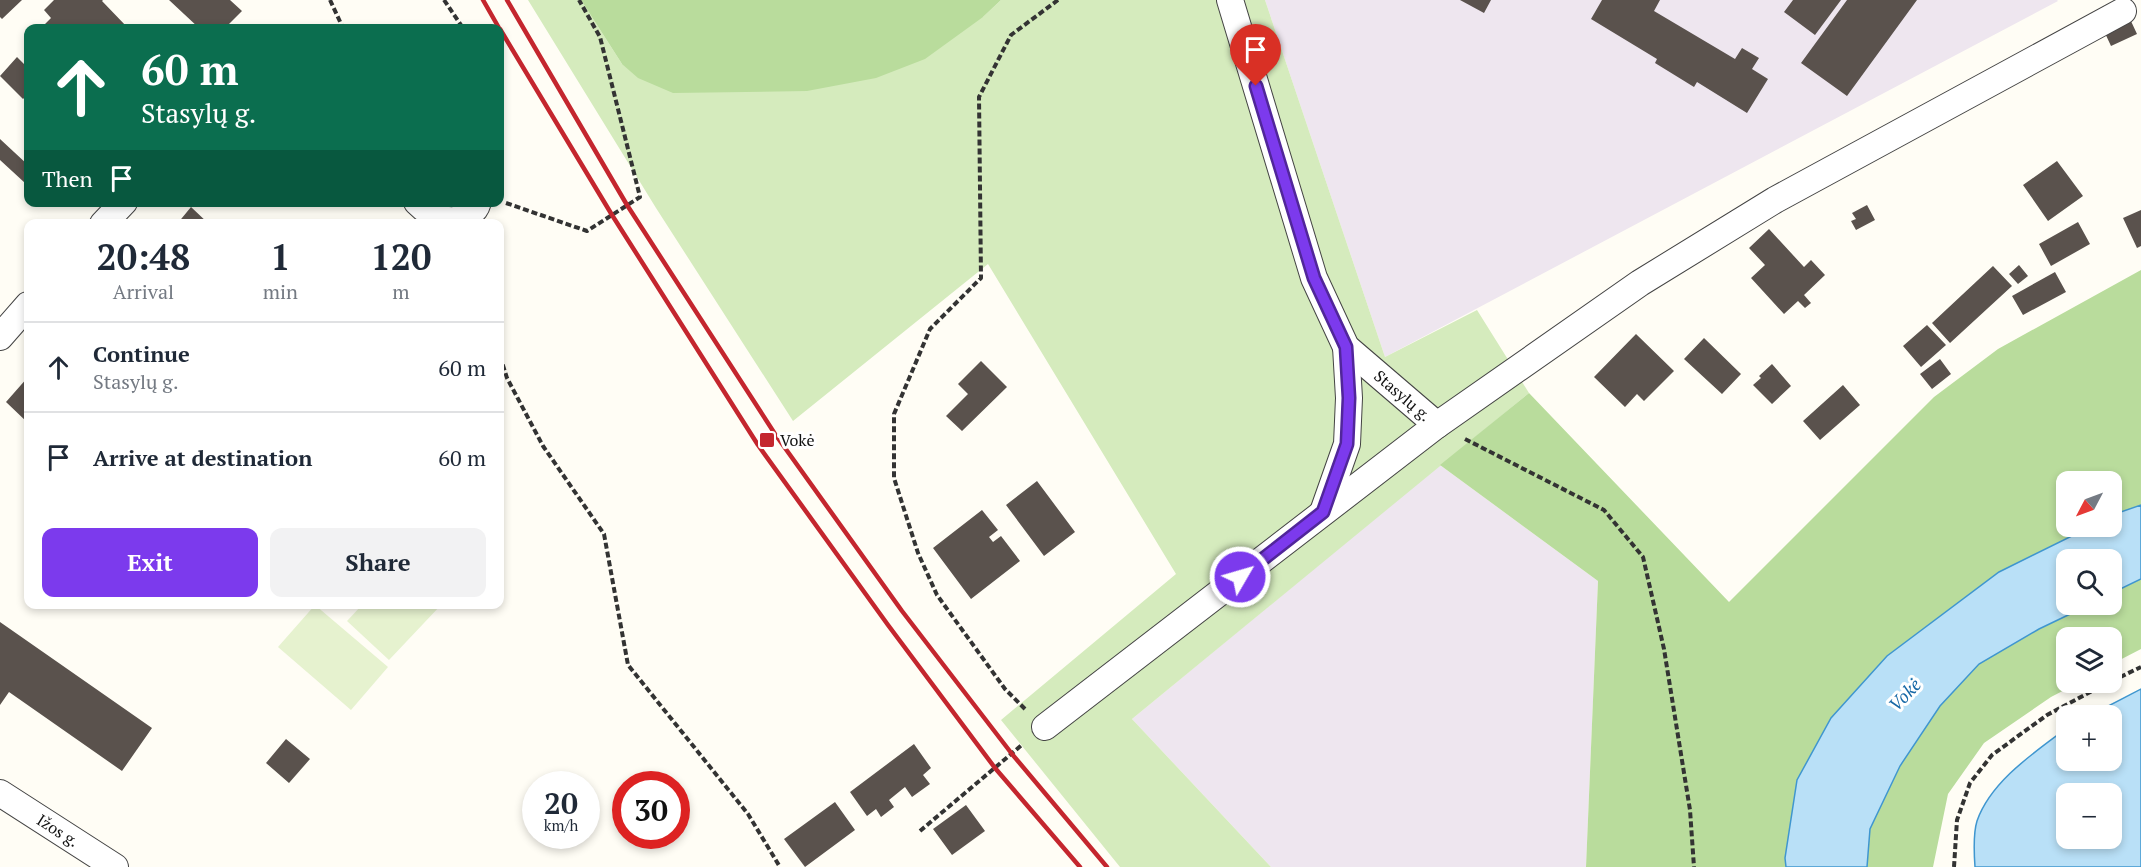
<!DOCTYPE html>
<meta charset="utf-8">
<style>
body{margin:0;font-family:"PT Serif",serif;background:#f2f2f3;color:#1f2937;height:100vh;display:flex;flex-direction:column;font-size:22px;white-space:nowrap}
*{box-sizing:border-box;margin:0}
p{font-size:20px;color:#747a83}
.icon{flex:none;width:33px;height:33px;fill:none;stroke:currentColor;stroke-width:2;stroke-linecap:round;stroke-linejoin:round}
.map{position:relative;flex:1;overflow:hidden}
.drawer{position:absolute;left:24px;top:219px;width:480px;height:390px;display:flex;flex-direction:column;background:#fff;border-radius:12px;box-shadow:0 3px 9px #0003}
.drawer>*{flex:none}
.hud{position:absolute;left:24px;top:24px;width:480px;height:183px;border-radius:12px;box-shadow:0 3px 9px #0003;background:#0b6e4f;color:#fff;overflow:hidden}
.needle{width:39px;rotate:229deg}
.buttons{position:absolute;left:2056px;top:471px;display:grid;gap:12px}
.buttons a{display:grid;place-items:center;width:66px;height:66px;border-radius:12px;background:#fff;box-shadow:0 3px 9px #0003;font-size:30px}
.speed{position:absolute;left:522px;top:771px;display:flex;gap:12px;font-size:30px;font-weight:700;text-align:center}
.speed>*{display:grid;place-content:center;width:78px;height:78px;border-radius:50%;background:#fff;box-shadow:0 3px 9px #0003;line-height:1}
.speed small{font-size:15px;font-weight:400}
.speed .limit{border:9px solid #d22;background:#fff;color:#111}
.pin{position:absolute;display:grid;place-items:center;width:51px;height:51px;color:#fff;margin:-62px -26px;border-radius:50% 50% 50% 0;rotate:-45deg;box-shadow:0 0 6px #0007}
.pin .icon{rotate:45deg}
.me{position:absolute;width:66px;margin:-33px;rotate:52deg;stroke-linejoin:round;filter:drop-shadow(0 0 4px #0008)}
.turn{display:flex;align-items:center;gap:21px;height:126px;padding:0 18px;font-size:27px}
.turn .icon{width:78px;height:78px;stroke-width:2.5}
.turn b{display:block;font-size:42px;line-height:51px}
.then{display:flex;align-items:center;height:57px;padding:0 18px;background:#0003;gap:12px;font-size:22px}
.eta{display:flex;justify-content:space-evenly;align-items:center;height:102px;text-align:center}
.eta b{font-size:36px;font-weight:700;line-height:42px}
.button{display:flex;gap:12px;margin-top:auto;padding:12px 18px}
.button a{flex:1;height:69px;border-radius:12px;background:#7c3aed;color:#fff;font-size:24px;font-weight:700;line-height:69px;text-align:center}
.button a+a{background:#f2f2f3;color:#1f2937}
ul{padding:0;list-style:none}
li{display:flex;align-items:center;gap:18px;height:90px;padding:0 18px;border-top:2px solid #e0e1e3}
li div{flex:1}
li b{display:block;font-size:22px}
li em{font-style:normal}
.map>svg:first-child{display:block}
</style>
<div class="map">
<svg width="2141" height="867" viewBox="0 0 2141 867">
<rect width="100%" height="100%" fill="#fffdf5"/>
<!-- industrial -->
<path fill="#eee6ef" d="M1265 0H2057L2058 1 1385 357Z
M1440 465 1598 581 1586 867H1271L1132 719Z"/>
<!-- green -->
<path fill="#d5ebbd" d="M528 0H581L622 64 983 17 1001 0H1265L1385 357 1477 310 1529 393 1132 719 1271 867H1120L1001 720 1176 574 988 264 793 421 656 208Z"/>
<!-- forest -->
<path fill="#b9dc9c" d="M581 0H1001L983 17 925 59 876 78 807 91 673 93 638 78 622 64Z
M2141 270V505L2112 515V482H2067V526L2090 527 1999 572 1887 656 1831 718 1797 780 1785 858 1786 867H1586L1598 581 1440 465 1529 393 1729 602 1934 397 1998 349Z
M2141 579V649L2112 664V638H2067V682L2078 683 2051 697 1984 743 1948 794 1933 867H1867L1870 829 1900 766 1940 706 1979 664 2039 629 2089 605 2112 604V593Z"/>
<!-- pitch -->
<path fill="#e6f2cf" d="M315 605 388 667 351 710 278 647Z
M362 605V604L441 605 389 660 347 621Z"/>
<!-- water -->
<path fill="#b9e0f7" stroke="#3f96cf" stroke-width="1.5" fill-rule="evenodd" d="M2141 505V579L2112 593V560H2067V604L2089 605 2039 629 1979 664 1940 706 1900 766 1870 829 1867 867H1786L1785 858 1797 780 1831 718 1887 656 1999 572 2090 527 2112 526V515Z
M2141 689V867H1975C1974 853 1973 834 1977 821 1991 781 2035 752 2067 728V760H2112V716L2091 715ZM2067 794H2112V838H2067Z"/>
<!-- building -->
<path fill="#5a524d" d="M0 0H22L2 19 0 17Z
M54 0H103L102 1 128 28H43L42 27 51 18 44 10Z
M169 0H230L242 11 225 28H199Z
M1460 0H1491L1484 13Z
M1602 0H1660L1654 11 1735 59 1742 48 1759 58 1752 69 1768 79 1747 113 1697 82 1694 87 1655 63 1657 59 1591 19Z
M1793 0H1841L1815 35 1784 12Z
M1847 0H1917L1847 96 1801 63Z
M2130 19 2137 34 2111 46 2104 31Z
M17 57 28 68V94L23 99 0 76Z
M0 139 28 165V179L25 183 0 160Z
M2057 161 2083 196 2048 221 2023 185Z
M1867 205 1875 220 1856 230 1851 221 1856 219 1852 213Z
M191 207 209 224H177Z
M2141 210V246L2137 248 2123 218Z
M2078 222 2090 244 2051 266 2039 244Z
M1769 229 1804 267 1811 260 1825 275 1804 295 1811 303 1805 308 1798 301 1784 314 1751 278 1765 265 1749 248Z
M2019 265 2028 276 2018 284 2009 274Z
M1993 266 2012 286 1950 343 1932 323Z
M2055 272 2066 292 2023 315 2012 296Z
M1927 325 1946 345 1921 367 1903 346Z
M1636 334 1674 371 1644 401 1637 394 1625 407 1594 377Z
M1704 338 1741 374 1722 394 1684 359Z
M1940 359 1951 374 1932 389 1920 374Z
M981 361 1007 387 962 431 946 416 968 394 958 384Z
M1772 364 1791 386 1772 404 1753 385 1761 378 1759 376Z
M28 377V423L6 402Z
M1843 385 1860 405 1820 440 1803 421Z
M1037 481 1075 532 1044 556 1006 505Z
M982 510 998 530 989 537 993 542 1001 536 1020 561 971 599 933 548Z
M0 622 152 728 122 771 9 692 0 705Z
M286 739 310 759 289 783 266 763Z
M914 744 931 768 923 775 930 784 912 797 905 787 889 800 894 807 881 817 876 809 867 816 850 792Z
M835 802 855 830 805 867 784 839Z
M966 805 985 831 952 855 933 829Z"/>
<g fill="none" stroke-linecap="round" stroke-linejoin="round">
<defs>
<g id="street">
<path id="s1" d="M1230 0 1314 278 1346 347 1437 425"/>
<path d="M417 202C431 216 452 228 469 214 474 210 476 209 478 202"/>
<path d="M103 224 124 202"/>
<path d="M0 337 28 305"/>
<path d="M1323 512 1347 444 1349 398 1346 347"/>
<path d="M1045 727 1437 425 1640 283 1775 200 2123 11"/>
<path id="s2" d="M0 793 115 867"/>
</g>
</defs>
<!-- street casing -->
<use href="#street" stroke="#444" stroke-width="28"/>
<!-- path -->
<path stroke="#333" stroke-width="4" stroke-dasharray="6 3" stroke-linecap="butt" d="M330 0 343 28
M444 0 463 28
M506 203 587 231 640 197 600 37 579 0
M500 356 507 378 543 446 604 534 628 665 748 814 780 867
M1465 439 1604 510 1643 557 1664 649 1690 810 1694 867
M2112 681 2141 667
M1025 709 1005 689 937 595 918 553 894 478V414L930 329 981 278 979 97 1011 35 1058 0
M920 831 1023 744
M1954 867 1957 820 1970 783 1992 755 2047 715 2109 682"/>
<!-- street -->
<use href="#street" stroke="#fff" stroke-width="26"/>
<!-- rail -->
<path stroke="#c4262e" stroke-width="4.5" d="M483 0 499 28
M507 0 627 205 775 434 902 611 1012 754 1107 867
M500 29 612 215 758 445 888 625 995 768 1080 867"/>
</g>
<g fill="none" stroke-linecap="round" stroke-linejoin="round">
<defs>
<path id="route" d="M1240 577 1323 512 1347 444 1349 398 1346 347 1314 278 1256 86"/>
</defs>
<!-- route casing -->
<use href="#route" stroke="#51269a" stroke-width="15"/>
<!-- route -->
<use href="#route" stroke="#7c3aed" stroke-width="10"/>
</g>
<!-- markers -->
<rect fill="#c4262e" stroke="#fff" stroke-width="2" x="759" y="432" width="16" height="16" rx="3"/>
<g text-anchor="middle" stroke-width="6" stroke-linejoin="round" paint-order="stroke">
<!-- street labels -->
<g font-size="16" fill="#111" stroke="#fff">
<text dy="6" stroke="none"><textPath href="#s1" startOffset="441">Stasylų g.</textPath></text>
<text dy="6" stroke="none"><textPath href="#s2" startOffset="69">Ižos g.</textPath></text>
</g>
<!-- poi labels -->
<g font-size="16" fill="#111" stroke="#fff" text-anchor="start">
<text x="780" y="446">Vokė</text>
</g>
<!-- water labels -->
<g font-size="18" font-style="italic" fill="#1768a6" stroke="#fff">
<text transform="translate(1905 695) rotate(-46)" y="6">Vokė</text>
</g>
</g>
</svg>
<div class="buttons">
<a><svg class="needle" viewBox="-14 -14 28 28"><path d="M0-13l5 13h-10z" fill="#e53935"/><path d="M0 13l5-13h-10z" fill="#747a83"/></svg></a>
<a><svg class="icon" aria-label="search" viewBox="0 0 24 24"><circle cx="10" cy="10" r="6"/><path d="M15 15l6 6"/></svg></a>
<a><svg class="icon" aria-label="layers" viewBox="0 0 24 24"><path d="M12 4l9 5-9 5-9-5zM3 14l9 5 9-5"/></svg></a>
<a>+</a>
<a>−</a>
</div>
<div class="speed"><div>20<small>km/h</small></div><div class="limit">30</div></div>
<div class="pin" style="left:1256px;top:86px;background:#d93025"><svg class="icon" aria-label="arrive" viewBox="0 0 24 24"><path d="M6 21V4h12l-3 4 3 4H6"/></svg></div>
<svg class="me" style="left:1240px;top:577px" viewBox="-20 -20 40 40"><circle r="17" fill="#7c3aed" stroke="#fff" stroke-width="3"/><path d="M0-11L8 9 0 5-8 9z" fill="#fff"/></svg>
<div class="hud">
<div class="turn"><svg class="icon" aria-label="ahead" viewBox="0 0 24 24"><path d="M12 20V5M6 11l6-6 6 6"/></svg><div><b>60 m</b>Stasylų g.</div></div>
<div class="then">Then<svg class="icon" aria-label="arrive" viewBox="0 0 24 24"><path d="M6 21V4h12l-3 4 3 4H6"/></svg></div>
</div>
<section class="drawer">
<div class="eta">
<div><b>20:48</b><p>Arrival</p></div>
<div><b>1</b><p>min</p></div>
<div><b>120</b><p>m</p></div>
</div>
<ul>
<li><svg class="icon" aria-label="ahead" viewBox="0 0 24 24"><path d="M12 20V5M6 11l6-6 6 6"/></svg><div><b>Continue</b><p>Stasylų g.</p></div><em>60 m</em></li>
<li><svg class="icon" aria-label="arrive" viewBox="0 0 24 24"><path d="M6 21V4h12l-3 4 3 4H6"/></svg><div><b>Arrive at destination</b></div><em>60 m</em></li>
</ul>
<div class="button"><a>Exit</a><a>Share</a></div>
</section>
</div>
